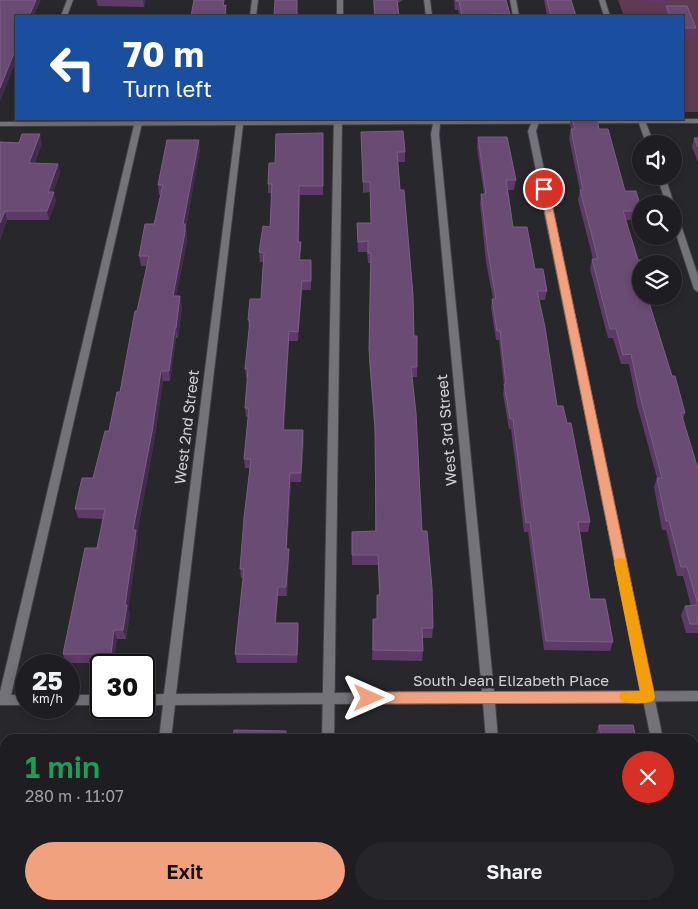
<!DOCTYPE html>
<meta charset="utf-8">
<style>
body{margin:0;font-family:"Golos Text",sans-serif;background:#26262a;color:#f1f3f6;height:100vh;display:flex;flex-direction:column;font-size:19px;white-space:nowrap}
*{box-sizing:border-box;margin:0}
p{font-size:16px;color:#a1a2a5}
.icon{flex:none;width:28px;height:28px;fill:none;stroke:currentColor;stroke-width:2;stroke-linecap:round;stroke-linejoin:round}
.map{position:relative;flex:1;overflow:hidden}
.details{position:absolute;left:0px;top:734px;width:699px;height:176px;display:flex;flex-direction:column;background:#1e1d21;border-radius:15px 15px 0 0;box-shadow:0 2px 8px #0003,0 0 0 1px #3c3b3f}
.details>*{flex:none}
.guide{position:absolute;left:15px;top:15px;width:669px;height:105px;border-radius:0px;box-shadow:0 2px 8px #0003,0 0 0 1px #3c3b3f;background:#1a4fa0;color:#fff;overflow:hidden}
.tools{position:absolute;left:632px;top:135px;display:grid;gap:10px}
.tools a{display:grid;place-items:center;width:50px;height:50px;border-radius:50%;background:#1e1d21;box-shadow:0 2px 8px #0003,0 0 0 1px #3c3b3f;font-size:25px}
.speed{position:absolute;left:15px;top:654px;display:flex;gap:10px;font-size:25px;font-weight:700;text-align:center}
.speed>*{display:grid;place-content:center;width:65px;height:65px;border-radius:50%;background:#1e1d21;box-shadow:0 2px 8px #0003,0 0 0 1px #3c3b3f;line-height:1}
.speed small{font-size:12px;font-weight:400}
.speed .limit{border:2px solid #111;border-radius:8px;background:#fff;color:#111}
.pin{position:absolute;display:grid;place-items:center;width:42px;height:42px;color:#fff;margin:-21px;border:2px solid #fff;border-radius:50%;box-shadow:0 1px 5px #0007}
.me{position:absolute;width:55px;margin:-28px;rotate:90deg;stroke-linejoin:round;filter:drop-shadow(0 0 4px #0008)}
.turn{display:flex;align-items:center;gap:18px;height:105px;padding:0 25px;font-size:22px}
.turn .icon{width:65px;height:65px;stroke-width:2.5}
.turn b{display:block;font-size:35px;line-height:42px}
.round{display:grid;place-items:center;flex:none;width:52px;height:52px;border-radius:26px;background:#26262a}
.overview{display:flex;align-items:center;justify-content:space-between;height:85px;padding:0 25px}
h1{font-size:30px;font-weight:600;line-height:38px;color:#1e9e55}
.action{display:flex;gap:10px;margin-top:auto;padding:10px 25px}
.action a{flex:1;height:58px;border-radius:30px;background:#f1a17d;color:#111;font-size:20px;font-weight:600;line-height:58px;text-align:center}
.action a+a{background:#26262a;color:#f1f3f6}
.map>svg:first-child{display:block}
</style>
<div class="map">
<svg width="698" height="909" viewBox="0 0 698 909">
<rect width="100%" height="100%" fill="#28272c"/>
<!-- green -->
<path fill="#5f3a53" d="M618 0H698V112H683L682 16H624Z"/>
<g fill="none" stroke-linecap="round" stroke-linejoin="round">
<defs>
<path id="service" d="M337 0H343V16H337Z
M510 0H516L519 16H513Z
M334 119H342L334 739H322Z
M533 119H540L536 131 663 739H651L528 131Z
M135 121 142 123 10 700 8 704 4 705 0 704V692Z
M694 899 696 900 698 909H685L684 905H694Z
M320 905H334V909H320Z"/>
<path id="minor" d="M67 0H73L67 16H61Z
M252 0H258L256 16H250Z
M424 0H430L432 16H426Z
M599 0H605L610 16H604Z
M237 119H243V121L698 119V123H646L654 144H646L639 123 440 124 439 134 494 692 698 691V701L495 703 498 739H486L483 703 175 705 171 739H159L163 705H144V695L164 694 236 125 0 126V122L236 121ZM433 124 431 134 482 692 176 694 243 125Z
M657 176H665L674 204H666Z
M674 214 678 216 698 276V292L694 289 674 228Z
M0 695H26V705H0Z
M69 695H101V705H69Z
M139 905H153L152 909H138Z
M502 905H516V909H502Z"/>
</defs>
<!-- service casing -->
<use href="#service" stroke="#434246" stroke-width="2"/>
<!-- minor casing -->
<use href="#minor" stroke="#434246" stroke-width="2"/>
<!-- service -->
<use href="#service" fill="#75737a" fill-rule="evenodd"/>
<!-- minor -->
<use href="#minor" fill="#75737a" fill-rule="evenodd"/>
</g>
<!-- wall -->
<path fill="#5d3a67" d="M96 0H146L144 7 98 6Z
M373 0H403L398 3 399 16H374Z
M454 0H506L509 16H459L458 10H455Z
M544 0H571L576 16H547Z
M643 0H667L666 3 643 1Z
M666 6H687L696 28 693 37H682V16H665V14Z
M571 119H597L599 129 625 191 641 208V214L640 220H626L638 260 641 264V296H665L647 297 672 376 685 413 683 420 698 469V633H686L681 615 685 606H691L683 576H677L666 530H662L654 487 657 478 637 405 629 364H621L613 338H608L590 269 592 259H593L578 200 580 191 569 138 571 129 570 125Z
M361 132 405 152V162H398L417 367V377H412L422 531 433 628 432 638H423V651L422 661 372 660 373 619H377L379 595 378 565H352V532L375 531V437L369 360 370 263H368L367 252H358L357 234V223H371L370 192 363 193Z
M323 133V195H300L299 242H301V251L300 260H311V290H302L298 341H289L284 430 304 439 301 482H291L287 549 289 558 287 596H278L276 623H298L299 632 297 663H237L235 654 243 578H241L240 569 250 468H245L244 459 248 417H246L245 408 248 378H246L245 369 249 329 248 320 261 299 263 262H260L259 252 270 227 272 193H268V184L275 163Z
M478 137 516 180 514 190H508L513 227 547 291 545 300H539L557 406 590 522 588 532H580L590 599 613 642 610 651 544 650 528 532H524L511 429H509L503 394 504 386 499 340H496L491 308 492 299H493L486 262 480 204 481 194H484L477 147Z
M694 138H698V162L692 147Z
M0 142 42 143 35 163 58 164 60 173 53 192 56 201 49 220H7L0 240Z
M200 149 186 227 187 242 176 296 182 306 178 338H176L170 381H163L154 442 137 534 138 540 128 609 130 614 126 639H117L113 663H66L63 654 97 548 103 519 78 518 75 509 93 478 109 431 120 392 147 266H141L139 256 154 224 161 195H159L158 185Z
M599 725 636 739H560L561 736H595Z
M587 905H689L690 909H587Z"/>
<!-- shaded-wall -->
<path fill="#422c4b" d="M36 0H41L34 16H29Z
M143 0H146L144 7Z
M226 5 227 16H225Z
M16 48V62L0 102V88Z
M40 134 42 143 32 172 29 163Z
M199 140 200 149 186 227 187 242 174 306 173 296 183 224Z
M58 164 60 173 50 201 48 192Z
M54 192 56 201 49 220 47 211Z
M5 211 7 220 0 240V223Z
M301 242V251L300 270 299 260Z
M302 281V290L298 341V332Z
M180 296 182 306 178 338 176 328Z
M175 328 176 338 170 381 169 371Z
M289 331V341L284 439 283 430Z
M161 371 163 381 154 442 137 534 138 540 128 609 130 614 126 639 123 630 125 605 133 530Z
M303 430 304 439 301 482V473Z
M290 473 291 482 286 558V549Z
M289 549V558L287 596 286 587Z
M278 587V596L275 631V623Z
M298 623 299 632 297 663V655Z
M114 630 117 639 113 663 111 654Z"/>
<!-- building -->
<path fill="#6a4b73" stroke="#7a6082" d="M0 0H36L29 16H16V48L0 88Z
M194 0H224L223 6 226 5 225 16H191Z
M275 0H297V16H274Z
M374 0H397L399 16H375Z
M456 0H506L510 14H493V16H462L459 1H456Z
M547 0H571L576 16H551Z
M666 6H687L696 28H682V16H670Z
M572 119H597L599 129H608L625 191H636L641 208V211H623L638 260H659L660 264H641V296H647L672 376H675L685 413H681L698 469V624H690L685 606 698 605 687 567H681L669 521H666L657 478H662L640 396 631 354 623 355 616 329H610L592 259H598L580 190H583L571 129H575Z
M403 131 405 152H397L400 190H404L413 295 414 336H417V367H411L416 413 422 531H427L432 588 433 628H422L423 651 373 650V619H377V595H380L378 555H352V532L376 531 375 427 369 349 371 253H368V241L358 242 357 223H371L370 182H363L361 132Z
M323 133V186H299L298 242H301L299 260H311V281H302L298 332 289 331 283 430H303L301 473H290L286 549H289L286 587H278L275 623H298L297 655 235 654 244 569H240L244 518 251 459H244L249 408H245L248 369H245L250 320H248L250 299H261L264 253 259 252 263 226 270 227 272 184H268L269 163H275L276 134Z
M22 134H40L29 163 58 164 48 192H54L47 211H5L0 223V142L19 143Z
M478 137H507L516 180H506L513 227H527L535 269H543L547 291H537L545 327 557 406H563L567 423H571L590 522H578L590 599H605L613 642 546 641 530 522 526 523 513 419H510L504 384H506L500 331H497L492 299H496L488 252 481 194H486Z
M694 138H698V147Z
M167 140H199L183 224H185V232L173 296H180L176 328H175L169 371H161L152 432 133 530H136L125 605H127L123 630H114L111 654H63L85 548H97L105 509H75L82 478H93L105 431H109L117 392H120L135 311H137L149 256H139L145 224H154L163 185H158Z
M599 725H633L636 739H562L561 736H601Z
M234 730 286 731V739H233Z
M428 736V739H370V737Z
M390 905H447V909H390Z
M593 905H689L690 909H593Z
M212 907H256V909H212Z"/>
<!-- route -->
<path fill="#f1a17d" stroke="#9d6951" d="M544 186 549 189 655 697 653 701 648 703 369 704 364 702 362 698 364 693 369 692 640 691 540 189Z"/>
<!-- slow -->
<path fill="#f59e0b" d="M620 558 625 559 626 563 655 697 653 701C644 704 630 704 621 701L619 697 621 692 640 691 614 563 616 559Z"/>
<g text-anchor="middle" stroke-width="5" stroke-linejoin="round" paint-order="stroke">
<!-- street labels -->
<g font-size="15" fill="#d3d2d5" stroke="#28272c">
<text transform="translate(187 427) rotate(-83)" y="5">West 2nd Street</text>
<text transform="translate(447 430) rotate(-95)" y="5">West 3rd Street</text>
<text x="511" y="686">South Jean Elizabeth Place</text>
</g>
</g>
</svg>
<div class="tools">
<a><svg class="icon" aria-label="sound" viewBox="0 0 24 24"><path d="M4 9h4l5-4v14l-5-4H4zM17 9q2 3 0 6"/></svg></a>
<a><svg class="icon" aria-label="search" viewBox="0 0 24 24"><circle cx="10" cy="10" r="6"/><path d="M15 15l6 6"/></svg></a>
<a><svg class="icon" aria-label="layers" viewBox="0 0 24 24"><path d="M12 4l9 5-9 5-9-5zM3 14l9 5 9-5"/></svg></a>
</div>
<div class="speed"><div>25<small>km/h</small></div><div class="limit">30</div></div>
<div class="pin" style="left:544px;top:189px;background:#d93025"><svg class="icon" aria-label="arrive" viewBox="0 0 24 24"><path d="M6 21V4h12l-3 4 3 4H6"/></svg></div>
<svg class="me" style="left:369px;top:698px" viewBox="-20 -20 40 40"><path d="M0-17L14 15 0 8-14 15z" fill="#f1a17d" stroke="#fff" stroke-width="4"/></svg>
<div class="guide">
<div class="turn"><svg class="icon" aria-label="left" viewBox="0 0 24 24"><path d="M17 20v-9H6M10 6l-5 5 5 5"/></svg><div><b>70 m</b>Turn left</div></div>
</div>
<section class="details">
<div class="overview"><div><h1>1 min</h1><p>280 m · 11:07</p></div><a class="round" style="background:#d93025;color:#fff"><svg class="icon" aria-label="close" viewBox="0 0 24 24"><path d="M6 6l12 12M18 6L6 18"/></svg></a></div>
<div class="action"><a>Exit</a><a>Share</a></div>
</section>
</div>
